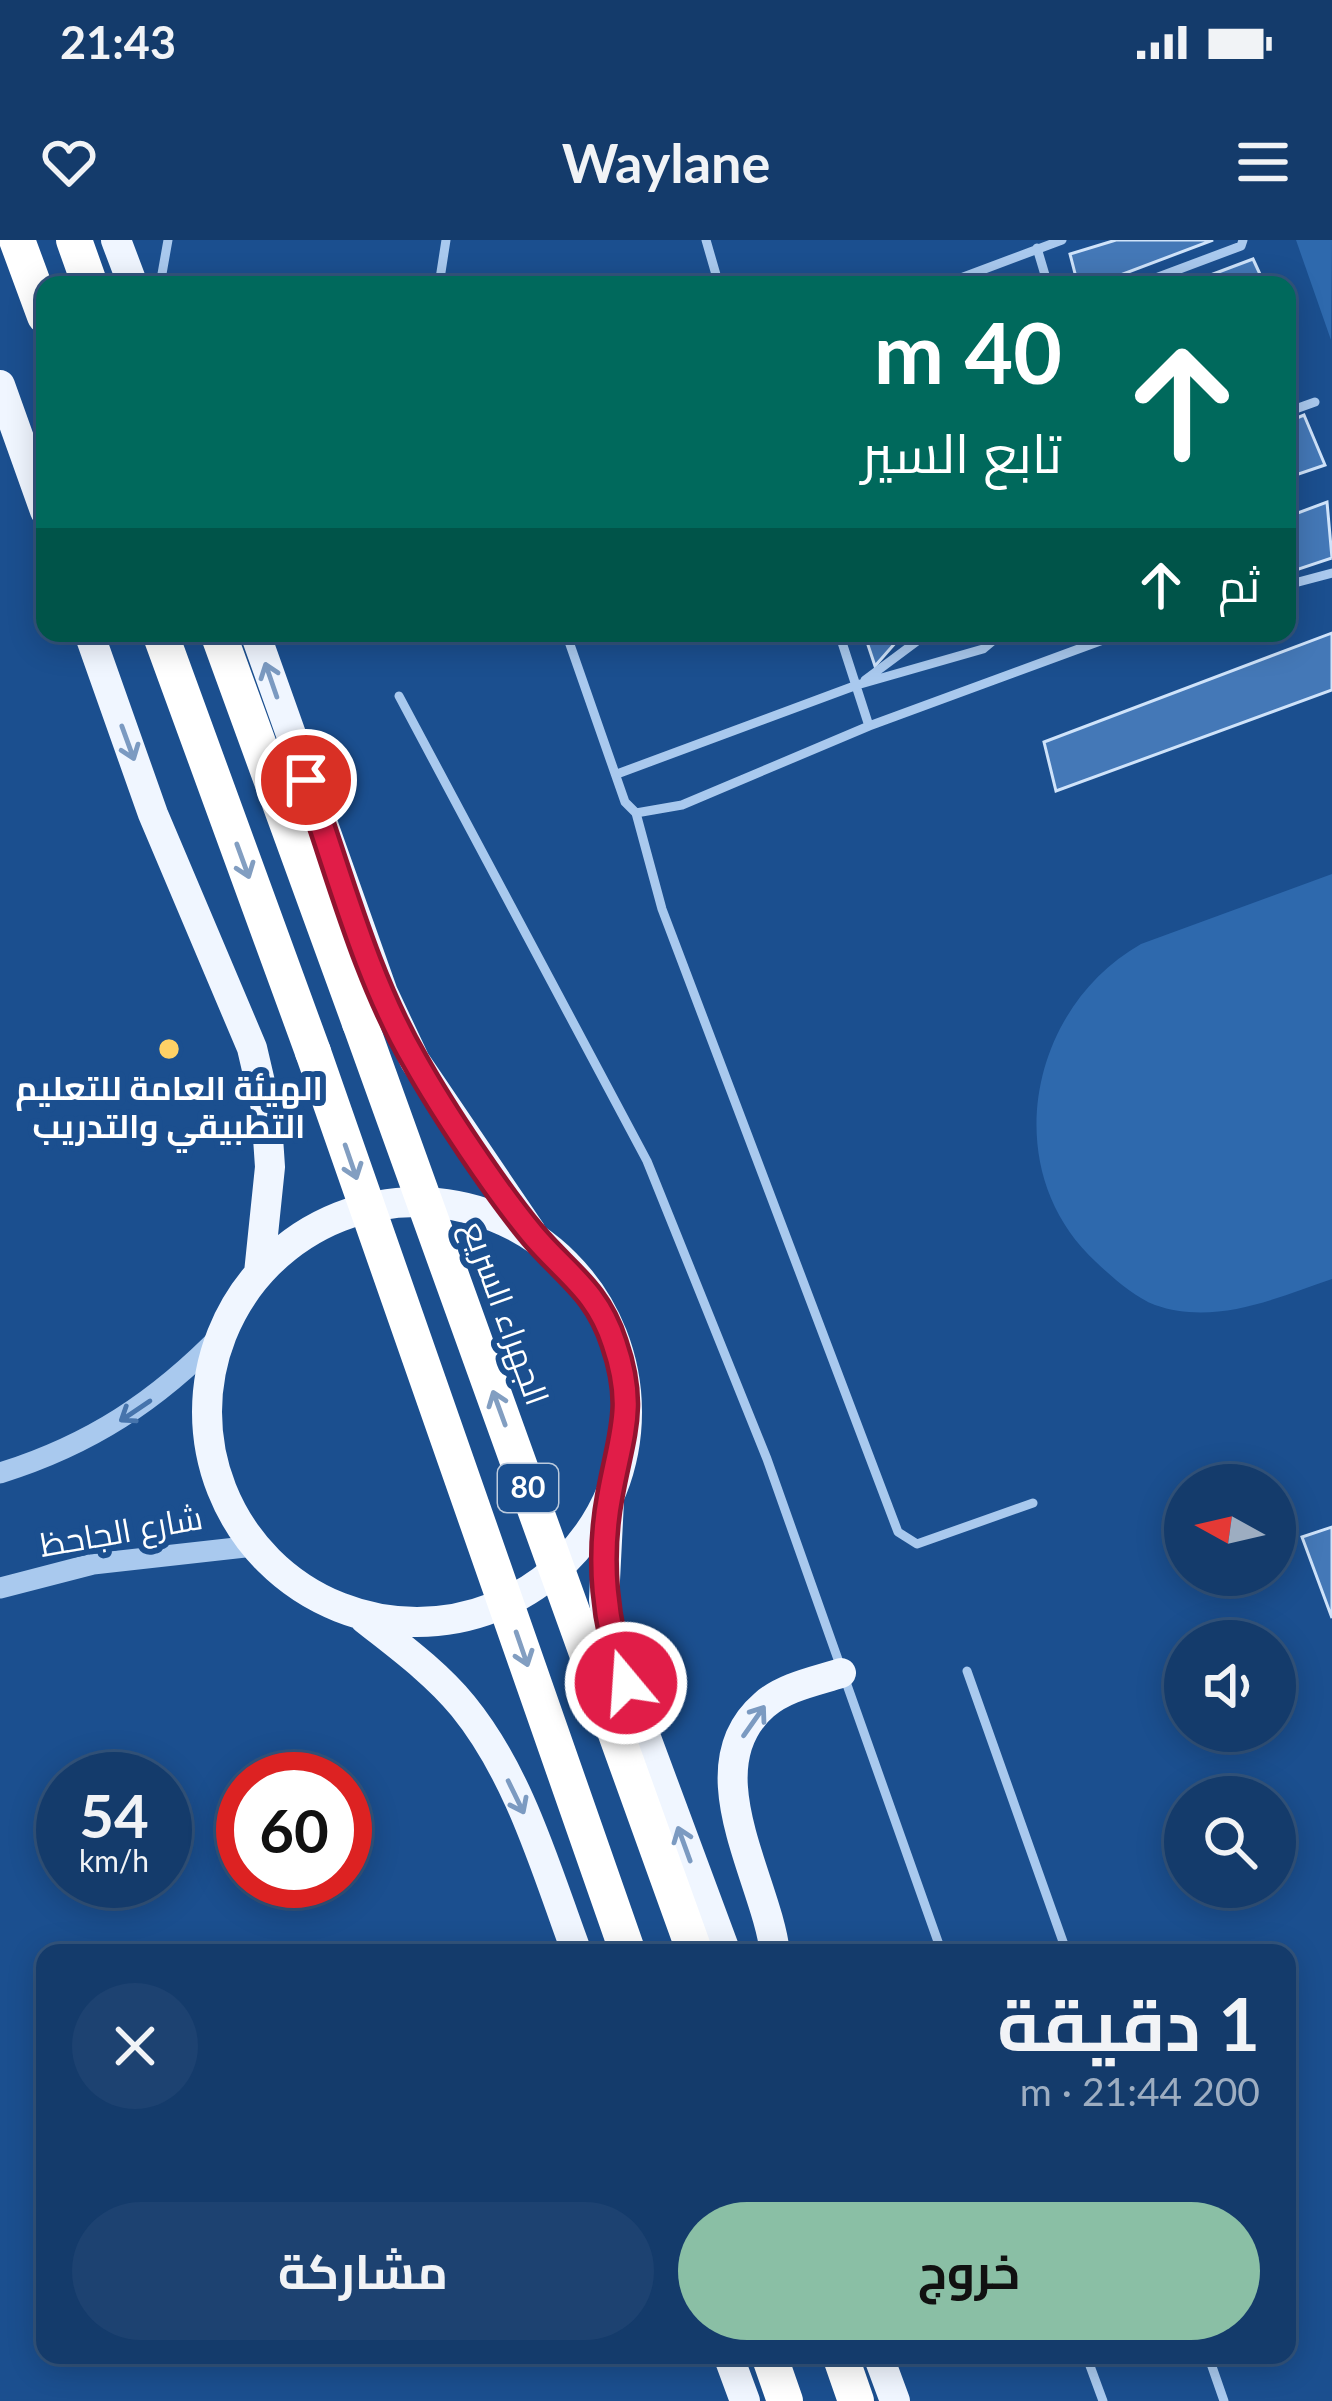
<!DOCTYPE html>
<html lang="ar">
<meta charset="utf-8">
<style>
body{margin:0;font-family:Lato,Cairo,sans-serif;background:#1d4271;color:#f1f3f6;direction:rtl;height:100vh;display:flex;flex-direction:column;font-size:45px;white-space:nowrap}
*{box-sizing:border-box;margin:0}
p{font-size:39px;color:#9dadc1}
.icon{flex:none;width:66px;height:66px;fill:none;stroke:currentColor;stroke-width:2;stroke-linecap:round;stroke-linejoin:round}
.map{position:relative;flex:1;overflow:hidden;direction:ltr}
.drawer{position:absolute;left:36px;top:1704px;width:1260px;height:420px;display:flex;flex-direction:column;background:#143b6b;border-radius:24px;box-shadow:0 6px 30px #0003,0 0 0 3px #33557e;direction:rtl}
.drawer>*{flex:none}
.top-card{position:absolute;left:36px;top:36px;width:1260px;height:366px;border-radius:24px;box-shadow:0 6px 30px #0003,0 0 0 3px #33557e;direction:rtl;background:#00695c;color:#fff;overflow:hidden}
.needle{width:78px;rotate:278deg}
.tools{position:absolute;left:1164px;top:1224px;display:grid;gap:24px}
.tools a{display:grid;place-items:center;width:132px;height:132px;border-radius:50%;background:#143b6b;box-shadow:0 6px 30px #0003,0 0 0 3px #33557e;font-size:60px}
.speed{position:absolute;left:36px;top:1512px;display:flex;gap:24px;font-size:60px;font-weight:700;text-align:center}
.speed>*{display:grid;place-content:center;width:156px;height:156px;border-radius:50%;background:#143b6b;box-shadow:0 6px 30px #0003,0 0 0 3px #33557e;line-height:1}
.speed small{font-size:30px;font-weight:400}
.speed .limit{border:18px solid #d22;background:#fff;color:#111}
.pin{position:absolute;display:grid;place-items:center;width:102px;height:102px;color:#fff;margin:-51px;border:6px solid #fff;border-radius:50%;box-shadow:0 3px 12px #0007}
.me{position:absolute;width:132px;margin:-66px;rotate:342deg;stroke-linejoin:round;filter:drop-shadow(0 0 9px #0008)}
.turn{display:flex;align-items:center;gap:42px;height:252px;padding:0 36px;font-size:54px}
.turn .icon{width:156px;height:156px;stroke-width:2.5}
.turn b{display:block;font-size:84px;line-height:102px}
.then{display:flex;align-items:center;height:114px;padding:0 36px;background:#0003;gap:24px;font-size:45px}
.round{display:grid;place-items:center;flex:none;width:126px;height:126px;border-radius:63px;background:#1d4271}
.headline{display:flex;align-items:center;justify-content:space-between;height:204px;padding:0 36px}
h1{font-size:72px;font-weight:700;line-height:90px}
.button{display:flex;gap:24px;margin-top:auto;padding:24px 36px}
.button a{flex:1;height:138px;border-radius:72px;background:#8abfa5;color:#111;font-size:48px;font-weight:700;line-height:138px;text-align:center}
.button a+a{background:#1d4271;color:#f1f3f6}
.status{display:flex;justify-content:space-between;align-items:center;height:84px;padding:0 60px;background:#143b6b;direction:ltr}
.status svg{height:33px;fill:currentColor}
header{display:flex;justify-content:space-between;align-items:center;height:156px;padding:0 36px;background:#143b6b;font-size:54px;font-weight:700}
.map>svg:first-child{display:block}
</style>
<div class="status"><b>21:43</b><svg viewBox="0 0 49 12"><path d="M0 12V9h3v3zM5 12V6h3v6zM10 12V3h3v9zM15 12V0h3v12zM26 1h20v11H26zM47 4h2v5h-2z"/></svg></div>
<header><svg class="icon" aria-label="menu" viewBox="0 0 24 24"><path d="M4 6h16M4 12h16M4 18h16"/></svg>Waylane<svg class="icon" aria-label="heart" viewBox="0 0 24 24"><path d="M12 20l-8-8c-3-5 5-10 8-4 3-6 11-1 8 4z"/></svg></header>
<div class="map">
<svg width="1332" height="2161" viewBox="0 0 1332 2161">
<rect width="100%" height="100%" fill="#1b4f8f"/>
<!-- green -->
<path fill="#2e69ad" d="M1296 0H1332L1331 100Z
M1332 634V1039C1276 1058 1215 1086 1155 1065 1134 1057 1112 1037 1096 1022 997 931 1028 768 1141 704Z"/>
<!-- building -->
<path fill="#4478b7" stroke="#cfe3fa" stroke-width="3" d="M1116 0H1213L1094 45H1078L1070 14Z
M1253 19 1265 45H1184Z
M1304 175 1325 225 1287 238V182Z
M1327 262 1332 318 1287 333V277Z
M864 393H904L875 426Z
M1332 393V450L1056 551 1044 502Z
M1332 1287V1378L1302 1297Z"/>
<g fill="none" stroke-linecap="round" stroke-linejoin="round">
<!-- service -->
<path stroke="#a9c9ee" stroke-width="9" d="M706 0 719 45
M1037 8 1048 45
M160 45 168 0
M439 45 446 0
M942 45 1062 0
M1137 45 1241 6 1243 0
M1287 172 1315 162
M1287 345 1332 333
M566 393 625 562 636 573 682 565 869 486 1122 393
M839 393 869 486
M865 440 928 393
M399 456 647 921 767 1219 942 1713
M617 534 857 445 983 409 1002 393
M636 573 662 669 898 1292 917 1304 1033 1263
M967 1431 1067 1713
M1086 2115 1103 2161
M1208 2115 1224 2161"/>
<!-- tertiary -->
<path stroke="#a9c9ee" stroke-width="21" d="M0 1233C90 1205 157 1161 223 1093
M0 1348 93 1324 254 1306"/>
<!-- primary -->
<path stroke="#f0f6ff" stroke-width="30" d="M116 0 133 45
M0 145 45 271
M89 393 153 574 252 808 266 868 270 927 259 1033
M255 393 383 753 415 821 531 992
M207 1172a210 210 0 1 1 420 0a210 210 0 1 1-420 0Z
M609 1261 604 1360 609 1398 726 1713
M365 1379C399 1406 435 1432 463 1466 520 1536 546 1630 577 1713
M775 1713C767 1640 691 1528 764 1465 784 1447 816 1441 841 1433
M728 2115 745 2161
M878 2115 895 2161"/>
<!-- motorway -->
<path stroke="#fff" stroke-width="36" d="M17 0 45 76
M74 0 90 45
M160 393 313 812
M218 393 360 783
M769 2115 785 2161
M840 2115 856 2161"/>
<!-- motorway-bridge -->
<path stroke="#fff" stroke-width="36" d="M360 783 695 1713
M313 812 628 1713"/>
</g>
<!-- one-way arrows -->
<defs><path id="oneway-shaft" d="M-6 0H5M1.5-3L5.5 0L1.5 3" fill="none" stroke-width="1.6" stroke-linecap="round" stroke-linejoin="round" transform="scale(3)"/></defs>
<g stroke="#7b9ac1">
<use href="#oneway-shaft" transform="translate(271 440) rotate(-109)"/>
<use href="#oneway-shaft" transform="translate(128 503) rotate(70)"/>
<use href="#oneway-shaft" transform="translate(754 1481) rotate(-55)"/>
<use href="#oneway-shaft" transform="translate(516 1557) rotate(64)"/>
<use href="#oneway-shaft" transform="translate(684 1604) rotate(-110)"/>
</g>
<g stroke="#829ec1">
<use href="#oneway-shaft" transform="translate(243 621) rotate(70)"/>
<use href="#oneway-shaft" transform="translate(351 922) rotate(71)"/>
<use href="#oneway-shaft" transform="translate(499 1168) rotate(-110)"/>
<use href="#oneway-shaft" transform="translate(522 1409) rotate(71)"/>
</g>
<use stroke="#4674ac" href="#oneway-shaft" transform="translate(135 1171) rotate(146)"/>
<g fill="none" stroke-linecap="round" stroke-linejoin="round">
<defs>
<path id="route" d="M306 540C339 632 365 736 415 821 443 871 497 952 533 995 566 1034 597 1050 614 1103 636 1167 621 1194 610 1255 598 1318 604 1384 626 1443"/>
</defs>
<!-- route casing -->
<use href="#route" stroke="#92132f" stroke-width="30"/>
<!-- route -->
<use href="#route" stroke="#e11d48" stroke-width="21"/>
</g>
<!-- markers -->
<circle fill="#ffd166" stroke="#1b4f8f" stroke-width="4.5" cx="169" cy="809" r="12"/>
<g text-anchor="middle" stroke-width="12" stroke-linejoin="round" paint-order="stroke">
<!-- shield labels -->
<rect fill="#1b4f8f" stroke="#bbcadd" stroke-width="3" x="498" y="1224" width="60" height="48" rx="9"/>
<g font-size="30" font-weight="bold" fill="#fff">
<text x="528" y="1258">80</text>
</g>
<!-- poi labels -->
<g font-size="33" font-weight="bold" fill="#fff" stroke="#1b4f8f">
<text x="169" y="860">الهيئة العامة للتعليم<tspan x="169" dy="38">التطبيقي والتدريب</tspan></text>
</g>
<!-- street labels -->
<g font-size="33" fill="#fff" stroke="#1b4f8f">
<text transform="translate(506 1073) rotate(70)" y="12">الجهراء السريع</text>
<text transform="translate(121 1291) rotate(-10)" y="12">شارع الجاحظ</text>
</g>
</g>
</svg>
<div class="tools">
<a><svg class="needle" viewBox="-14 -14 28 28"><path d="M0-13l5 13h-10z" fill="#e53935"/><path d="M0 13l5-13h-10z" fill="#9dadc1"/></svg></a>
<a><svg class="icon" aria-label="sound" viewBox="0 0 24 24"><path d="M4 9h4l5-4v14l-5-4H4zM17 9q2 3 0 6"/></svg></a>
<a><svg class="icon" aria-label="search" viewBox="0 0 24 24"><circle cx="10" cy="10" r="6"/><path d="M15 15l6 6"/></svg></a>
</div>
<div class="speed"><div>54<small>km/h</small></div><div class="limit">60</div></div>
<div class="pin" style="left:306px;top:540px;background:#d93025"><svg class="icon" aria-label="arrive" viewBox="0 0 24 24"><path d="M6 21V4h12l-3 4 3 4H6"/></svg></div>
<svg class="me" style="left:626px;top:1443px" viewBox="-20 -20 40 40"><circle r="17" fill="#e11d48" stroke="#fff" stroke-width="3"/><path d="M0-11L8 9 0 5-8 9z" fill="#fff"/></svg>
<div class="top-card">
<div class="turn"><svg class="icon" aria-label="ahead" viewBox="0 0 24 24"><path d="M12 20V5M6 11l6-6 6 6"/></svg><div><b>40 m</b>تابع السير</div></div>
<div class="then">ثم<svg class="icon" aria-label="ahead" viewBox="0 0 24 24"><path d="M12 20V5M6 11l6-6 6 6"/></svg></div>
</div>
<section class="drawer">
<div class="headline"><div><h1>1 دقيقة</h1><p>200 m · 21:44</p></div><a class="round"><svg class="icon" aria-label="close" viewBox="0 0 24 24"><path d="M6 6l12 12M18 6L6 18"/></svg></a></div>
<div class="button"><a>خروج</a><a>مشاركة</a></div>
</section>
</div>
